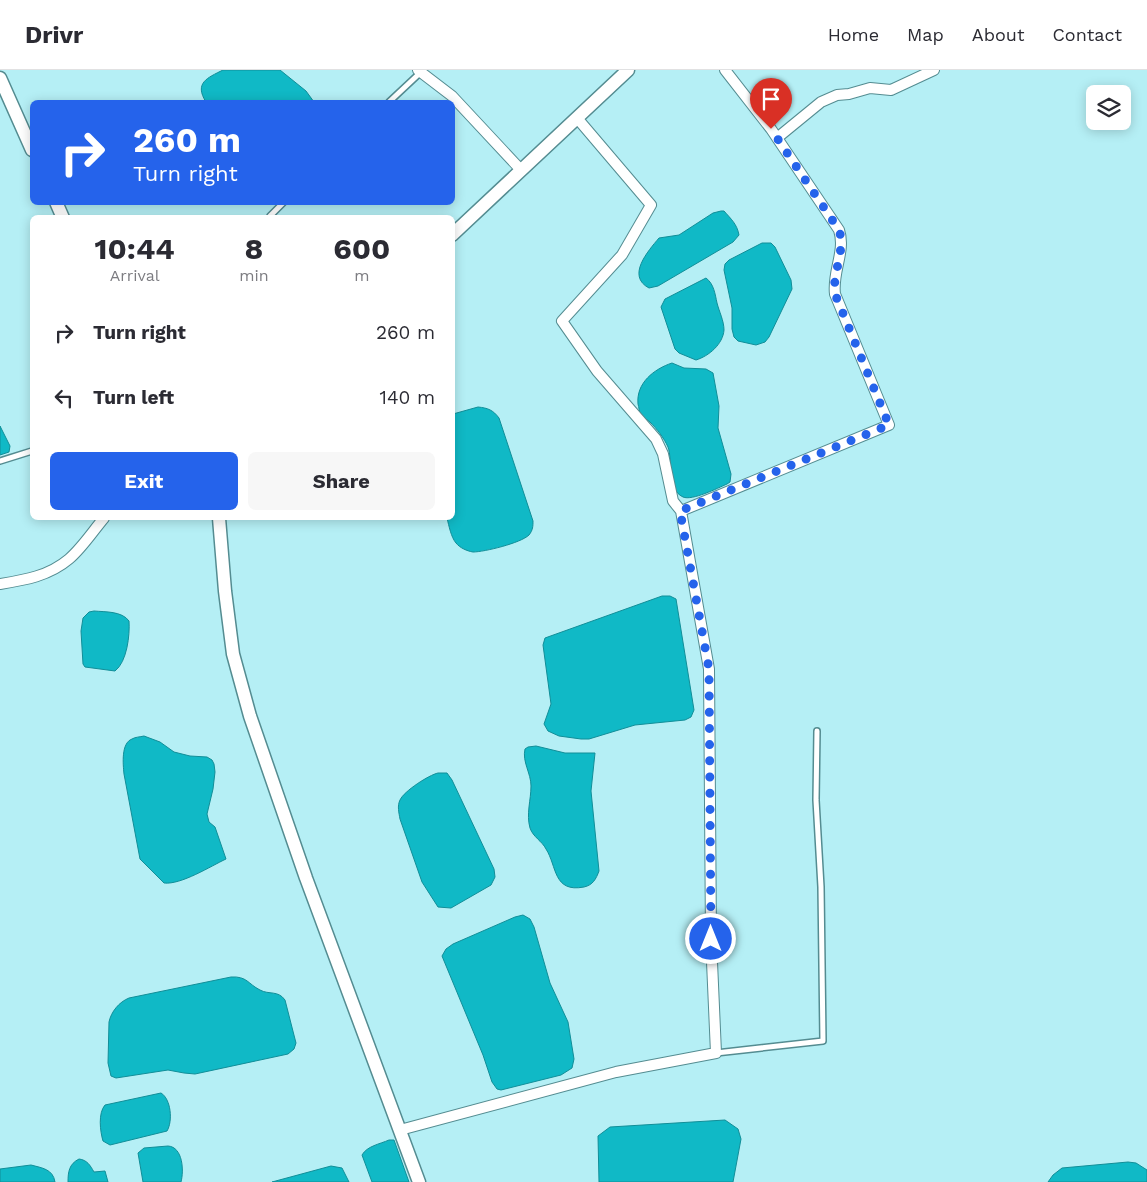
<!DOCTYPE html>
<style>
body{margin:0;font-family:"Work Sans",sans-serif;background:#f7f7f7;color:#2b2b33;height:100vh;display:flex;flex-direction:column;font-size:19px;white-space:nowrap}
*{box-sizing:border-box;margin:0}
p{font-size:16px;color:#7c7c81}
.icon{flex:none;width:28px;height:28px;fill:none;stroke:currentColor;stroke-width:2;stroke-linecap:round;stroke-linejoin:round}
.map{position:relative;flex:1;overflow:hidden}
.details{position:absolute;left:30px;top:145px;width:425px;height:305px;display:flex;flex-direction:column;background:#fff;border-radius:8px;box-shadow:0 2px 12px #0003}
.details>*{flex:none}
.banner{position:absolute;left:30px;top:30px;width:425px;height:105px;border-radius:8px;box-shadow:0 2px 12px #0003;background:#2563eb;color:#fff;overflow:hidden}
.tools{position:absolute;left:1086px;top:15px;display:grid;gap:10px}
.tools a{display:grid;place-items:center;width:45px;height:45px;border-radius:8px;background:#fff;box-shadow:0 2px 12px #0003;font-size:25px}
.pin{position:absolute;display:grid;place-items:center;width:42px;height:42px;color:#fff;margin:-51px -21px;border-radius:50% 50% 50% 0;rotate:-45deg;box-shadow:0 0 5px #0007}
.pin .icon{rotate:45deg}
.me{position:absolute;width:55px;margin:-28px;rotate:0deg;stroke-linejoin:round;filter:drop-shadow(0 0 4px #0008)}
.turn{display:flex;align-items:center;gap:18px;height:105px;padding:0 20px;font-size:22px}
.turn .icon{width:65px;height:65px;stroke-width:2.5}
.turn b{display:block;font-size:35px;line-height:42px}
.eta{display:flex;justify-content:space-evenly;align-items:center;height:85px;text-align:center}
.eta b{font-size:30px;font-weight:700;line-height:35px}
.cta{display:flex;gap:10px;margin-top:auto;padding:10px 20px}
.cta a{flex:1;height:58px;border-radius:8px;background:#2563eb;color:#fff;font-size:20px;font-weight:700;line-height:58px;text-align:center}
.cta a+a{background:#f7f7f7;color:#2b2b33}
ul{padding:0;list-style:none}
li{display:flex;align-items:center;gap:15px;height:65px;padding:0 20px}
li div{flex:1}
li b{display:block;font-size:19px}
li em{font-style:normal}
header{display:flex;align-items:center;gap:30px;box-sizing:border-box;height:70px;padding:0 25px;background:#fff;border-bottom:1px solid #e1e1e2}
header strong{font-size:24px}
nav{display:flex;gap:28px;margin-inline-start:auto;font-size:18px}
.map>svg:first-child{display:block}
</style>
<header>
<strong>Drivr</strong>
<nav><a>Home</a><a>Map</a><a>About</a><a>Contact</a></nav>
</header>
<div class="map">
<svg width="1147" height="1112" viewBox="0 0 1147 1112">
<rect width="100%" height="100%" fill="#b5eff5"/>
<!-- water -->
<path fill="#10b9c6" stroke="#118e98" d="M223 0H280L306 21 314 32H206C194 13 207 8 223 0Z
M721 141H724C731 149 737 154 739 165L733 172 658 216 649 218C626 206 648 181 659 168L679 165 713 143Z
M762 173H771L775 177 791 210 792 219 769 267 765 272 756 275 738 271 734 267 732 259V238L724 200 725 194 729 190Z
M706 208C714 214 715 224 717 233 719 241 724 251 724 260 723 274 709 286 696 290L679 283 675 279 661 237 665 229Z
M672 293 684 298 706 299 713 303 719 336 718 358 731 404 730 412 727 414C718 418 692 431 683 427 666 419 673 391 668 377 664 368 657 359 650 352 648 350 643 348 641 345 639 342 639 337 638 334 636 313 654 299 672 293Z
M478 337C488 338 493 340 499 348L533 451C533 456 533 460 529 465 521 473 484 482 473 482 467 481 460 478 456 473 451 467 449 456 447 448H452L453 344Z
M0 356 10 376 9 382 0 385Z
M662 526H670L676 529 694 640 691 647 685 650 635 655 589 669H581L559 666 548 661 544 654 551 634 543 575 545 568Z
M94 541C105 542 122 541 129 551 130 565 127 592 115 601L85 597 83 594 81 561 83 548 89 542Z
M144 666 160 672 174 682 190 686 207 687 212 690 214 694 215 702 213 719 207 744 209 752 215 757 226 789C211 796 181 815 164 813L140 789 124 704C123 694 121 673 132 669 135 667 140 667 144 666Z
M536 676 565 683H595L591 721 599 801C596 809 593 815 584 817 553 823 557 796 546 779 542 771 533 767 530 758 526 744 531 730 531 716 531 703 522 692 525 679L528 677Z
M438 703H447L452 710 494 799 495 807 491 815 451 838 438 837 422 812 400 749C399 743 397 736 400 730 404 721 429 705 438 703Z
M523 845 530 849 534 857 550 913 568 952 574 989 572 998 561 1005 501 1020 497 1019 492 1012 483 985 442 886 446 879 453 874 515 847Z
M231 907C247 906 248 914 260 920 269 925 278 920 285 930L296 973 294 979 288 984 195 1004 184 1003 168 1000 116 1008 111 1006 108 993 109 952C111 942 119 932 129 928Z
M161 1023C171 1029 173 1051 167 1061L110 1075 103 1071C100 1061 98 1043 105 1035Z
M725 1050 738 1059 741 1069 733 1112H599L598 1066 610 1057Z
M389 1070H394L409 1112H372L362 1085C367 1076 380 1074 389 1070Z
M168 1076C183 1077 184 1101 181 1112H143L138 1083 144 1078Z
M79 1089C87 1090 90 1095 94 1102L105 1101 108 1112H68C68 1102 69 1094 79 1089Z
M1128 1092 1136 1093 1147 1100V1112H1048L1053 1105 1062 1098Z
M31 1095C42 1098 53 1099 55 1112H0V1099Z
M331 1096 342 1098 349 1112H272Z"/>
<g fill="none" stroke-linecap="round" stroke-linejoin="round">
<defs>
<path id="service" d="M389 32 421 2
M270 148V146L284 132
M0 391 32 381
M716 983 823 971 821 817 816 730 817 661"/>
<path id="minor" d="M418 0 452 26 521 100
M777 68 821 32 837 25 849 24 870 18 891 20 934 0
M681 441 889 355 835 224C832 202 846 181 839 160L771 59 725 0
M0 514C25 510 49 506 69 489 82 478 93 461 104 448
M400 1060 616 1002 716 983 711 869 709 599 681 441 673 431 663 384 656 369 597 301 562 251 622 185 651 135 577 48"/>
<path id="tertiary" d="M0 8 32 80
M56 132 63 148
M452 165 628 0
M219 448 225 521 233 584 250 646 306 808 419 1112"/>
</defs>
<!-- service casing -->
<use href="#service" stroke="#548c91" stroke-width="8"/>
<!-- minor casing -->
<use href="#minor" stroke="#548c91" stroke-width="12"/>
<!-- tertiary casing -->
<use href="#tertiary" stroke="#548c91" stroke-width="15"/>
<!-- service -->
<use href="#service" stroke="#fff" stroke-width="5"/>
<!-- minor -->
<use href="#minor" stroke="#fff" stroke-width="10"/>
<!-- tertiary -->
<use href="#tertiary" stroke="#fff" stroke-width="12"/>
</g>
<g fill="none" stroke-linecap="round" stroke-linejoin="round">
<!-- route -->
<path stroke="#2563eb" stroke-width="9" stroke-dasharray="0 16.2" d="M711 869 709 599 680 441 889 355 835 224C832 202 846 181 839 160L771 59"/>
</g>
</svg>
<div class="tools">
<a><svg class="icon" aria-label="layers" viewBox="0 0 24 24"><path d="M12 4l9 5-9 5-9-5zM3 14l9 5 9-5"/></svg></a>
</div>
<div class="pin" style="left:771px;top:59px;background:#d93025"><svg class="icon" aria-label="arrive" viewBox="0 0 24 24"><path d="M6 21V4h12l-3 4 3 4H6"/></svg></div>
<svg class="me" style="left:711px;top:869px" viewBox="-20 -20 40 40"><circle r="17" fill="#2563eb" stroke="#fff" stroke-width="3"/><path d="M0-11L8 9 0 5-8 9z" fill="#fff"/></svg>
<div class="banner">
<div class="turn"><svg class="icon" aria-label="right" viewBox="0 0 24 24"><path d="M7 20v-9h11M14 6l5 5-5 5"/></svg><div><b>260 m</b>Turn right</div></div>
</div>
<section class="details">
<div class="eta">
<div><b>10:44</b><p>Arrival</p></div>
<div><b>8</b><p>min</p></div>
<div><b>600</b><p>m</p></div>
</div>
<ul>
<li><svg class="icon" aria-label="right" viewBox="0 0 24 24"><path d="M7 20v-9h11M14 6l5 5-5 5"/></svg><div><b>Turn right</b></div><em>260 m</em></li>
<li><svg class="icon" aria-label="left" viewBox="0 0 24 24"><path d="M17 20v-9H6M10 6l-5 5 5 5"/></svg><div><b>Turn left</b></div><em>140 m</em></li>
</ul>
<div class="cta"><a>Exit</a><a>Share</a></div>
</section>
</div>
